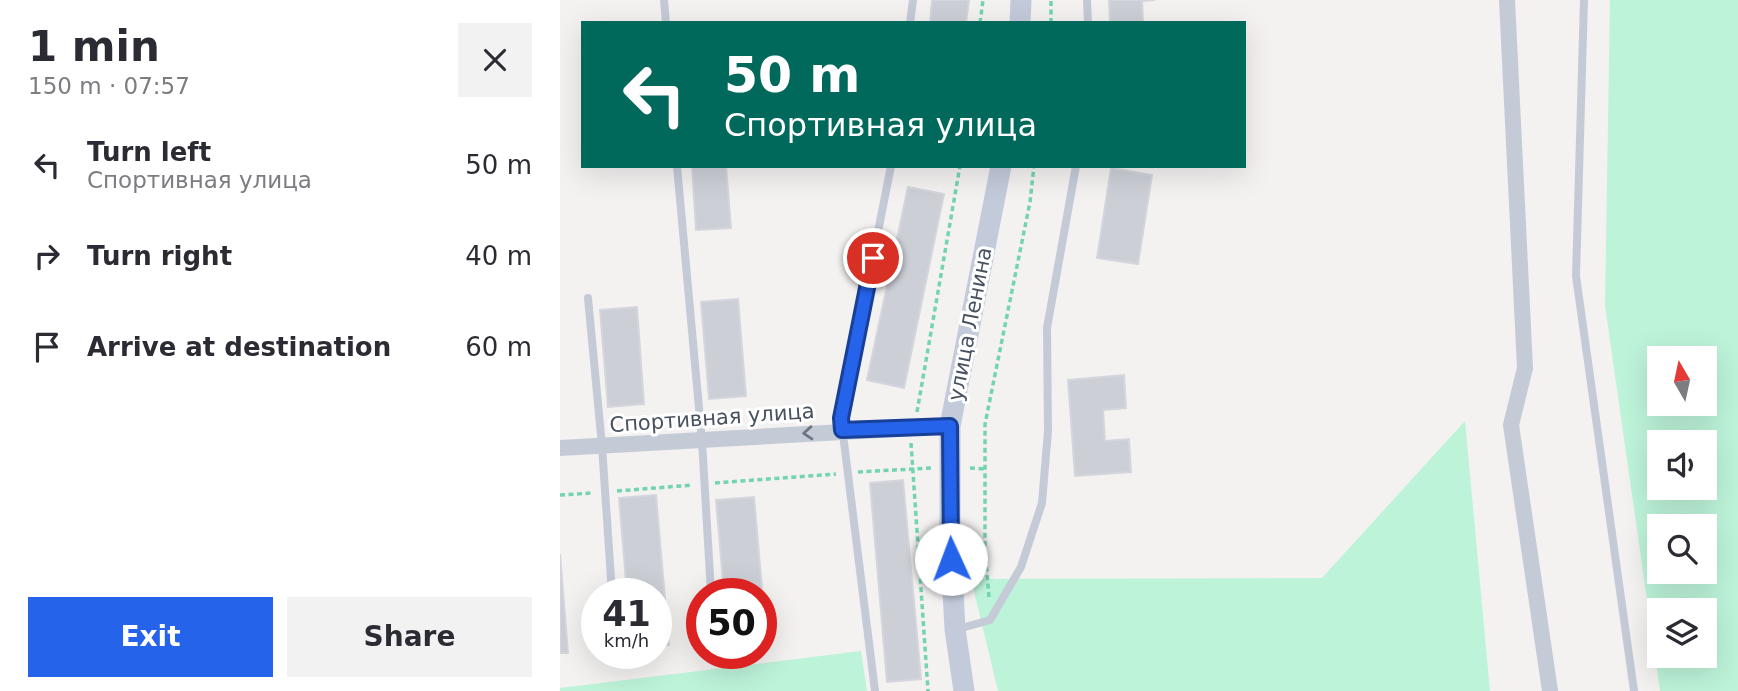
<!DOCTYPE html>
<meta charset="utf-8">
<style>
body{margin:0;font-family:"DejaVu Sans",sans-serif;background:#f2f2f3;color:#2b2b33;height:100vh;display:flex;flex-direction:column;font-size:26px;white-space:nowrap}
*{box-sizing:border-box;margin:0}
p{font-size:23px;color:#7c7c81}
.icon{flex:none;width:38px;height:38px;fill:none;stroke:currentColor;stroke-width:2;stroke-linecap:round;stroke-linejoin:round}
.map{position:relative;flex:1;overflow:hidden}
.drawer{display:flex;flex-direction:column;background:#fff;width:560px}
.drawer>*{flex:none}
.guide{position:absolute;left:21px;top:21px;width:665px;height:147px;border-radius:0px;box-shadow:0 7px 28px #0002;background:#00695c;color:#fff;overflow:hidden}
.needle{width:46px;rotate:351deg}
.controls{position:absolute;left:1087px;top:346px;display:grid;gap:14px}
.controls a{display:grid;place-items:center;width:70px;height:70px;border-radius:0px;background:#fff;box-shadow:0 7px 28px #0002;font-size:35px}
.speed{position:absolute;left:21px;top:578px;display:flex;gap:14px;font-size:35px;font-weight:700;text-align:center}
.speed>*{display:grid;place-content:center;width:91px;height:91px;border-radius:50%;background:#fff;box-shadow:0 7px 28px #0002;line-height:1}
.speed small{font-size:18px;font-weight:400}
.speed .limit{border:10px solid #d22;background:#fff;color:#111}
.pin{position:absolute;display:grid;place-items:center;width:60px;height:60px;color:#fff;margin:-30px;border:4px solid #fff;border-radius:50%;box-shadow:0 2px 7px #0007}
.me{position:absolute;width:77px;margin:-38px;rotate:358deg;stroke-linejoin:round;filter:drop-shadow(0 0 5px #0008)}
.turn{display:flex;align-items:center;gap:24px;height:147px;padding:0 28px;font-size:32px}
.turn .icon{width:91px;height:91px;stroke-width:2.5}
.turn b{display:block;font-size:49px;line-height:60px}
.round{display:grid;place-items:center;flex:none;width:74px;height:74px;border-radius:0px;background:#f2f2f3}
.summary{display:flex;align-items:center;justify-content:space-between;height:119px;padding:0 28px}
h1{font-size:42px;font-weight:700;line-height:52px}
.action{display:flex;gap:14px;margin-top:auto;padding:14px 28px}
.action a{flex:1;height:80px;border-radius:0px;background:#2563eb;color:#fff;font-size:28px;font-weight:700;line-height:80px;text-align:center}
.action a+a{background:#f2f2f3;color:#2b2b33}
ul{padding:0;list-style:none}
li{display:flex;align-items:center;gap:21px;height:91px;padding:0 28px}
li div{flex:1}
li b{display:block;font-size:26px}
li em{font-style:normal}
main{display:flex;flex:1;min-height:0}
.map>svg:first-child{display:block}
</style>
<main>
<section class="drawer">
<div class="summary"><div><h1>1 min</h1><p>150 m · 07:57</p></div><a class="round"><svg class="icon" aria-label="close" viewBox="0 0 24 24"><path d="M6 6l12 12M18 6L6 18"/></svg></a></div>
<ul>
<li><svg class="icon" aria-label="left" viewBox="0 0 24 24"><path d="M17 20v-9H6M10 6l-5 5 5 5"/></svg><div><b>Turn left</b><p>Спортивная улица</p></div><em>50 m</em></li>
<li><svg class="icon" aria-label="right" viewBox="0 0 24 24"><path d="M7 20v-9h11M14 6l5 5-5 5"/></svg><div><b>Turn right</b></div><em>40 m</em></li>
<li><svg class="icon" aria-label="arrive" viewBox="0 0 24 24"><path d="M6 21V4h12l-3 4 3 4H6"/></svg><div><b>Arrive at destination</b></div><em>60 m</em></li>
</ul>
<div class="action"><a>Exit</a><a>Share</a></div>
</section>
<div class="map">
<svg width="1178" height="691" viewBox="0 0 1178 691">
<rect width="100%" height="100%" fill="#f4f1f1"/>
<!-- green -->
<path fill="#bdf3d9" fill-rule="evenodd" d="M1050 0H1178V691H1100L1045 305ZM1099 359H1144V404H1099ZM1099 443H1144V488H1099ZM1099 527H1144V572H1099ZM1099 611H1144V656H1099Z
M905 421 930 691H438L411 579 762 578Z
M301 651 307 691H0V688Z"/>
<!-- building -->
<path fill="#cdcfd7" stroke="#d5d6dd" stroke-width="2" d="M372 0H409L406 23H370Z
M549 0H595L582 1 583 23H550Z
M132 166H166L171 228 136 230Z
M551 168 592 175 578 264 537 258Z
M348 187 384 194 344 388 307 380Z
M178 299 186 396 149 399 141 302Z
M77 307 84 404 48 407 40 310Z
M564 375 566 408 543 410 545 441 569 439 571 472 515 476 508 380Z
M343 480 361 679 327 682 310 483Z
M96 495 109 645 96 646V593H67L59 498Z
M194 497 207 647H201V593H164L156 500Z
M0 554 8 653H0Z"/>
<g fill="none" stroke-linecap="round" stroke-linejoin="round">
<!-- path -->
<path stroke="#72d4b0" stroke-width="3.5" stroke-dasharray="5 3.5" stroke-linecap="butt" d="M420 23 423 0
M491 23V0
M357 412 400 166
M351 443 368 691
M410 468 425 469
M298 472 371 468
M155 483 276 474
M57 491 133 485
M0 495 32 493
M429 597 425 551V424L470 202 474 166"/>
<!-- service -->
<path stroke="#c4cbd7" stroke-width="8" d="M104 0 106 23
M527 0 528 23
M1024 0 1016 276 1074 691
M350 23 353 0
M117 166 142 441 151 593
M28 298 42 446 52 593
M398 629 430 620 461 567 482 503 488 431 487 328 516 166
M315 691 281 418 331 166"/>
<!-- minor -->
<path stroke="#c4cbd7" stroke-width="16" d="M947 0 965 368 951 425 990 691
M0 448 390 426"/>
<!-- secondary -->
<path stroke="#c3cbdb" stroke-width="21" d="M460 23 461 0
M404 691 395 629 390 536V426L441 166"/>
</g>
<!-- one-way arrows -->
<defs><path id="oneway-chevron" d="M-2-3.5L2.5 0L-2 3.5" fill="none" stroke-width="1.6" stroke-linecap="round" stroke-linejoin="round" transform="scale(1.75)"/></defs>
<use stroke="#6c7684" href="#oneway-chevron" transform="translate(248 433) rotate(176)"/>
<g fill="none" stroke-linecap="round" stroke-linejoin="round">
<defs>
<path id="route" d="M313 258 281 418 282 430 390 426 391 559"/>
</defs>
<!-- route casing -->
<use href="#route" stroke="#184099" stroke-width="18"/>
<!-- route -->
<use href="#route" stroke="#2563eb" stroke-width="12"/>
</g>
<g text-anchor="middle" stroke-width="6" stroke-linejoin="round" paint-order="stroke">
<!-- street labels -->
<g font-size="21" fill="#475160" stroke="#fff">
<text transform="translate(410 324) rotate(-79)" y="7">улица Ленина</text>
<text transform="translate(152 418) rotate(-4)" y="7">Спортивная улица</text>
</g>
</g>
</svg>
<div class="controls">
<a><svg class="needle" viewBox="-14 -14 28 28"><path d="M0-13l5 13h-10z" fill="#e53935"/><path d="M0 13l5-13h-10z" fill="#7c7c81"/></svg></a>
<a><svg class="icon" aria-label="sound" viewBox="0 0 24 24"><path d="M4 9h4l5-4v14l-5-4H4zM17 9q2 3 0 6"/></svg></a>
<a><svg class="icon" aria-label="search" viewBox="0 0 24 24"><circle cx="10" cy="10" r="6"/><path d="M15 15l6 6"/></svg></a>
<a><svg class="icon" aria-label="layers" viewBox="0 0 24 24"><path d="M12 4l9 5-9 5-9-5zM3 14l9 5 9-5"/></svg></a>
</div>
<div class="speed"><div>41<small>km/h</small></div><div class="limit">50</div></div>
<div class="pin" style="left:313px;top:258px;background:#d93025"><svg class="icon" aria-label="arrive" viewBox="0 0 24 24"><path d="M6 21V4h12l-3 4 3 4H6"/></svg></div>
<svg class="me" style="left:391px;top:559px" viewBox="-20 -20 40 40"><circle r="19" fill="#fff"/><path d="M0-13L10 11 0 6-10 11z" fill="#2563eb"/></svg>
<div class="guide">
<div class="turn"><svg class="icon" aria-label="left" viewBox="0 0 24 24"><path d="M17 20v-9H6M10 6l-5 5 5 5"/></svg><div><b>50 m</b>Спортивная улица</div></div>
</div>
</div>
</main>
